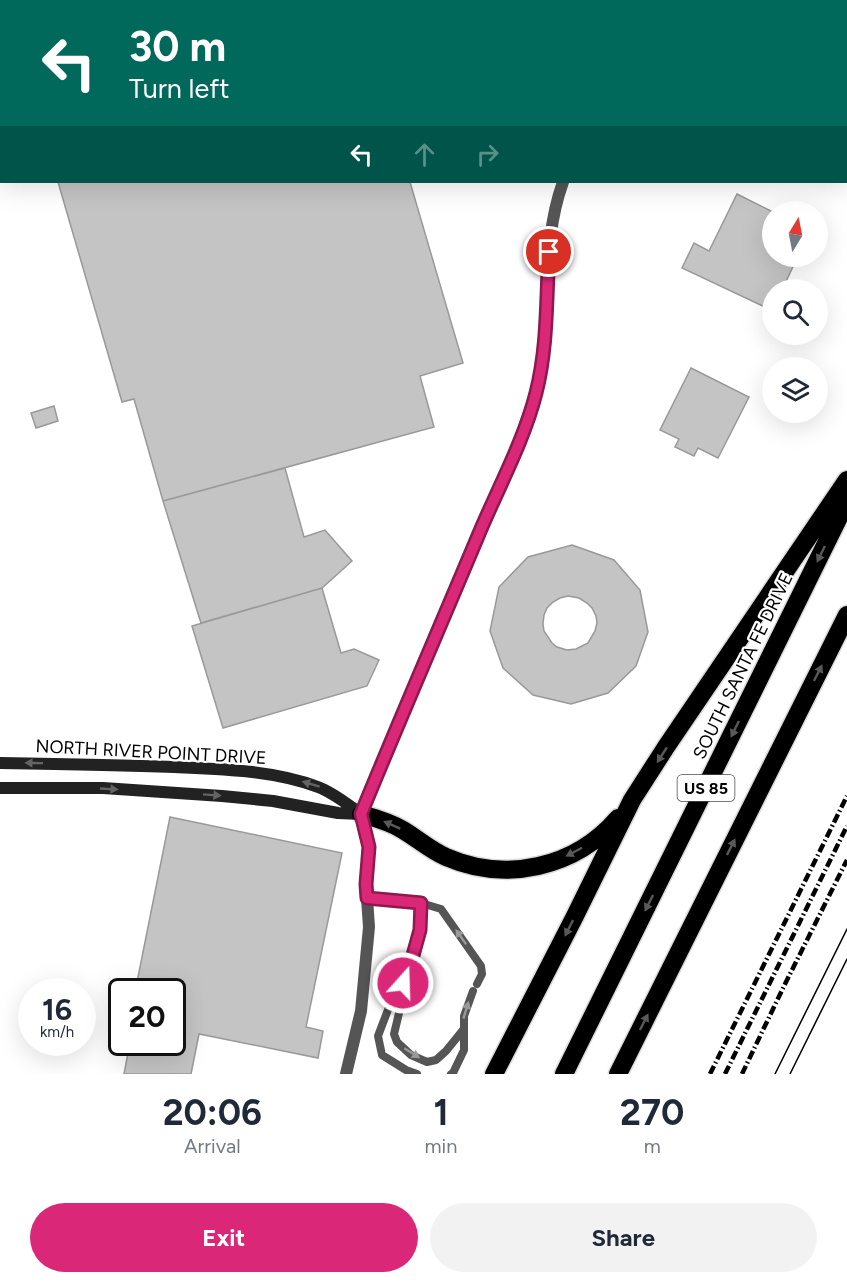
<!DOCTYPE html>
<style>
body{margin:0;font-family:Figtree,sans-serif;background:#f2f2f3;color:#1f2937;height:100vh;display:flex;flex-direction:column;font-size:22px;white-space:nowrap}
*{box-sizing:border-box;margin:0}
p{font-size:20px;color:#747a83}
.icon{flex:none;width:33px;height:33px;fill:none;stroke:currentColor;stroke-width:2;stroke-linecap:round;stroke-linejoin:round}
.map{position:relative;height:1074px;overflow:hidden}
.panel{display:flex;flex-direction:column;background:#fff;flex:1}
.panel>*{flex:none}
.hud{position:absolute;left:0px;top:0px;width:848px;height:183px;box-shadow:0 6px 24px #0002;background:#00695c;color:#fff;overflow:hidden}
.needle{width:39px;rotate:10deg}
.controls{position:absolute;left:762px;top:201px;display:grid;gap:12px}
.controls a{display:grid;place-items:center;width:66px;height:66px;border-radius:50%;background:#fff;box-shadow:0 6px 24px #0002;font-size:30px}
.speed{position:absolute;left:18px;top:978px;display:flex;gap:12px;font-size:30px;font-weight:700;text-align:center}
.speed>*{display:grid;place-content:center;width:78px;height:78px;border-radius:50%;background:#fff;box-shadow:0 6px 24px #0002;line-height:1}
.speed small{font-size:15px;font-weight:400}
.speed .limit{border:3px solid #111;border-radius:9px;background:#fff;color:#111}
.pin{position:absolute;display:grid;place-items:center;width:51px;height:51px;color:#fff;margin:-26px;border:3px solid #fff;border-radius:50%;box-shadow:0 2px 6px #0007}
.me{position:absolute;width:66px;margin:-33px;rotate:20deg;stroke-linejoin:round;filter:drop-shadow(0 0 4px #0008)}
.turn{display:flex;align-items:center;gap:21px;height:126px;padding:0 30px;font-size:27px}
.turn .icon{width:78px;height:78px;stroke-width:2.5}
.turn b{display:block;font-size:42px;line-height:51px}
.lanes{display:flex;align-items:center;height:57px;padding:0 30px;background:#0003;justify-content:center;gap:30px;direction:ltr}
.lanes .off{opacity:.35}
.eta{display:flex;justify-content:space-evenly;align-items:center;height:102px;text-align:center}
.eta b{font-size:36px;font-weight:700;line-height:42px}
.primary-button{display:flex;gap:12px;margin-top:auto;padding:12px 30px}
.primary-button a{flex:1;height:69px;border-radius:36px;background:#db2777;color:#fff;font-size:24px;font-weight:700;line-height:69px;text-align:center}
.primary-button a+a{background:#f2f2f3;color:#1f2937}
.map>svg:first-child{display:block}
</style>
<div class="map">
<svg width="847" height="1074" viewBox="0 0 847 1074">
<rect width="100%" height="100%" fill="#fff"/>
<!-- building -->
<path fill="#c4c4c4" stroke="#999" stroke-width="1.5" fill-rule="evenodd" d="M5 0H130V2H5Z
M203 0H298V2H198Z
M846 42 847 43V117L846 116Z
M58 182H410L463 363 420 376 434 427 163 501 134 399 122 402Z
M737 194 773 212 772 256H798L782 290H772V301L769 309 682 268 694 243 709 251Z
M691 368 749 397 718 458 698 448 694 456 675 447 679 439 660 430Z
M54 406 58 421 36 428 31 413Z
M285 468 304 537 325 530 352 561 322 588 201 623 163 501Z
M572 545 614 560 640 590 648 632 636 666 608 693 571 704 533 695 503 668 490 631 499 587 528 557ZM568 596 579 598 587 603 592 608 596 616 597 623 595 631 588 643 576 649 567 650 557 647 552 643 544 631 543 624 544 615 547 608 553 602 560 598Z
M322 588 341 653 354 649 379 660 367 686 223 728 192 626Z
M170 817 342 853 306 1027 323 1031 318 1058 199 1034 191 1074H124L130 1042H172V992H135Z"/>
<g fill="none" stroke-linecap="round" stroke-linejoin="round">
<defs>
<path id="highway" d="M361 814C375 818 390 822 403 830 418 839 430 850 446 857 506 883 575 868 618 818
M494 1074 575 916 632 800 666 747 847 480
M564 1074 847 501
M618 1074 847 615"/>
</defs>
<!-- highway casing -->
<use href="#highway" stroke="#dbdbdb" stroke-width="21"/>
<!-- lane -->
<path stroke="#555" stroke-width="8" d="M367 898 421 903 441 909 481 966 482 974 477 984
M421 903 420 930 410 966 403 983 400 1009 394 1034 397 1042 411 1055 427 1062 436 1060 446 1051 463 1030
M403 983 394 994 378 1036 382 1055 406 1070 417 1074
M451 1074 453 1073 464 1050V1016L473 991"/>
<!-- street -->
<path stroke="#555" stroke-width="12" d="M652 2 653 0
M346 1074 361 1011 369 927 366 884 369 847 361 814 516 449C529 415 541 382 544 346 550 289 543 238 563 182"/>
<!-- secondary -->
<path stroke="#222" stroke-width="12" d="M0 763C58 764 116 765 174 767 220 769 274 770 318 787 334 793 347 804 361 814
M0 788H103L222 796 273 801 338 813 361 814"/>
<!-- highway -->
<use href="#highway" stroke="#000" stroke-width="18"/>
<!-- tram -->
<path stroke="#000" stroke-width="1.5" d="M775 1074 847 929
M790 1074 847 959"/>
<!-- rail -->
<path stroke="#000" stroke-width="4.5" stroke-dasharray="9 3 1.5 3" stroke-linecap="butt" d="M710 1074 847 796
M725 1074 847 826
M742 1074 784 986 847 860"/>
</g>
<!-- one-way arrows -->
<defs><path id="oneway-solid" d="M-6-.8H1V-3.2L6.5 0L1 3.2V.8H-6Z" transform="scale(1.5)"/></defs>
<g fill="#595959">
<use href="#oneway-solid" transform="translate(821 554) rotate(116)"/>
<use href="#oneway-solid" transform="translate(818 673) rotate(-63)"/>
<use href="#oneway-solid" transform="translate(735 729) rotate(116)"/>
<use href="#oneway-solid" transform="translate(662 755) rotate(123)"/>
<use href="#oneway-solid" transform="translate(392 825) rotate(-156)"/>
<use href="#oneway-solid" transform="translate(731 847) rotate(-63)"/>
<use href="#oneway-solid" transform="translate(574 852) rotate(152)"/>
<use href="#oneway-solid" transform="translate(649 903) rotate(117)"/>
<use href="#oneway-solid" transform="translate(569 928) rotate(117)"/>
<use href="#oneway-solid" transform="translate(644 1022) rotate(-63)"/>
</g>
<g fill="#646464">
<use href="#oneway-solid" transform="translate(34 763) rotate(-179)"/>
<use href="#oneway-solid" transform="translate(311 784) rotate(-163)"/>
<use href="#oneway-solid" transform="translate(109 789) rotate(3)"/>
<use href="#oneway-solid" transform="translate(212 795) rotate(4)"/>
</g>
<g fill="#999">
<use href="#oneway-solid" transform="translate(461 937) rotate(-125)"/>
<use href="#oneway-solid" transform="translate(466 1010) rotate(-73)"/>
<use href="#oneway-solid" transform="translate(412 1053) rotate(32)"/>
</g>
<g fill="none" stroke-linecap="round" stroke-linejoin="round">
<defs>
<path id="route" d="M403 983 410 966 420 930 421 903 367 898 366 884 369 847 361 814C399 721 439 629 478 536 497 490 524 441 536 393 548 346 546 299 549 252"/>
</defs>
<!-- route casing -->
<use href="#route" stroke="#8e194d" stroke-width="15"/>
<!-- route -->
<use href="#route" stroke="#db2777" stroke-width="10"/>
</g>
<g text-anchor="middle" stroke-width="4.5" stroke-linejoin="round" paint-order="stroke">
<!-- shield labels -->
<rect fill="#fff" stroke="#4c4c4c" stroke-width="1.5" x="677.5" y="775" width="57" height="26" rx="4.5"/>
<g font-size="16" font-weight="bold" fill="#000">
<text x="706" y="794">US 85</text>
</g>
<!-- street labels -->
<g font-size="18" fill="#000" stroke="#fff">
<text transform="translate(743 666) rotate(-64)" y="6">SOUTH SANTA FE DRIVE</text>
<text transform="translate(151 752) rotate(3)" y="6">NORTH RIVER POINT DRIVE</text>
</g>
</g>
</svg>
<div class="controls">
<a><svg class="needle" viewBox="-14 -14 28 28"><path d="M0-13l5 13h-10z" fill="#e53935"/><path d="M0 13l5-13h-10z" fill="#747a83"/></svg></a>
<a><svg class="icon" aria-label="search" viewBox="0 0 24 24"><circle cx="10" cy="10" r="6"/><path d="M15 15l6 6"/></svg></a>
<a><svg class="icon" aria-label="layers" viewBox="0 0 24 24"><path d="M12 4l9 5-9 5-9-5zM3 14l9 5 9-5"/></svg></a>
</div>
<div class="speed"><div>16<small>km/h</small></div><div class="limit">20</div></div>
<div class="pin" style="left:549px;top:252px;background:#d93025"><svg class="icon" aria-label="arrive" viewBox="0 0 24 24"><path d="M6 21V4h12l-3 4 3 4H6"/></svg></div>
<svg class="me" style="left:403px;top:983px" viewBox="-20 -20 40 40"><circle r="17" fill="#db2777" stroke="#fff" stroke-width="3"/><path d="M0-11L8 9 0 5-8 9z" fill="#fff"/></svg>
<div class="hud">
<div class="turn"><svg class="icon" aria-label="left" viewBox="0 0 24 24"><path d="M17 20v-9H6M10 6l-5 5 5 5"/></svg><div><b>30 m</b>Turn left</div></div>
<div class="lanes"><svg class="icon" aria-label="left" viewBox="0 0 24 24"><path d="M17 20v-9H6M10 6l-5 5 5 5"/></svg><svg class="icon off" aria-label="ahead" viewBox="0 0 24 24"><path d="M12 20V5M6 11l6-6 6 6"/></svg><svg class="icon off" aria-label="right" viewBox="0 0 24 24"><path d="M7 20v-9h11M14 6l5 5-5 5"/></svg></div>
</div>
</div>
<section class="panel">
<div class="eta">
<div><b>20:06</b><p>Arrival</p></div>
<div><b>1</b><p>min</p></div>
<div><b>270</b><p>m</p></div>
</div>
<div class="primary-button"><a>Exit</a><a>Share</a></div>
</section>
